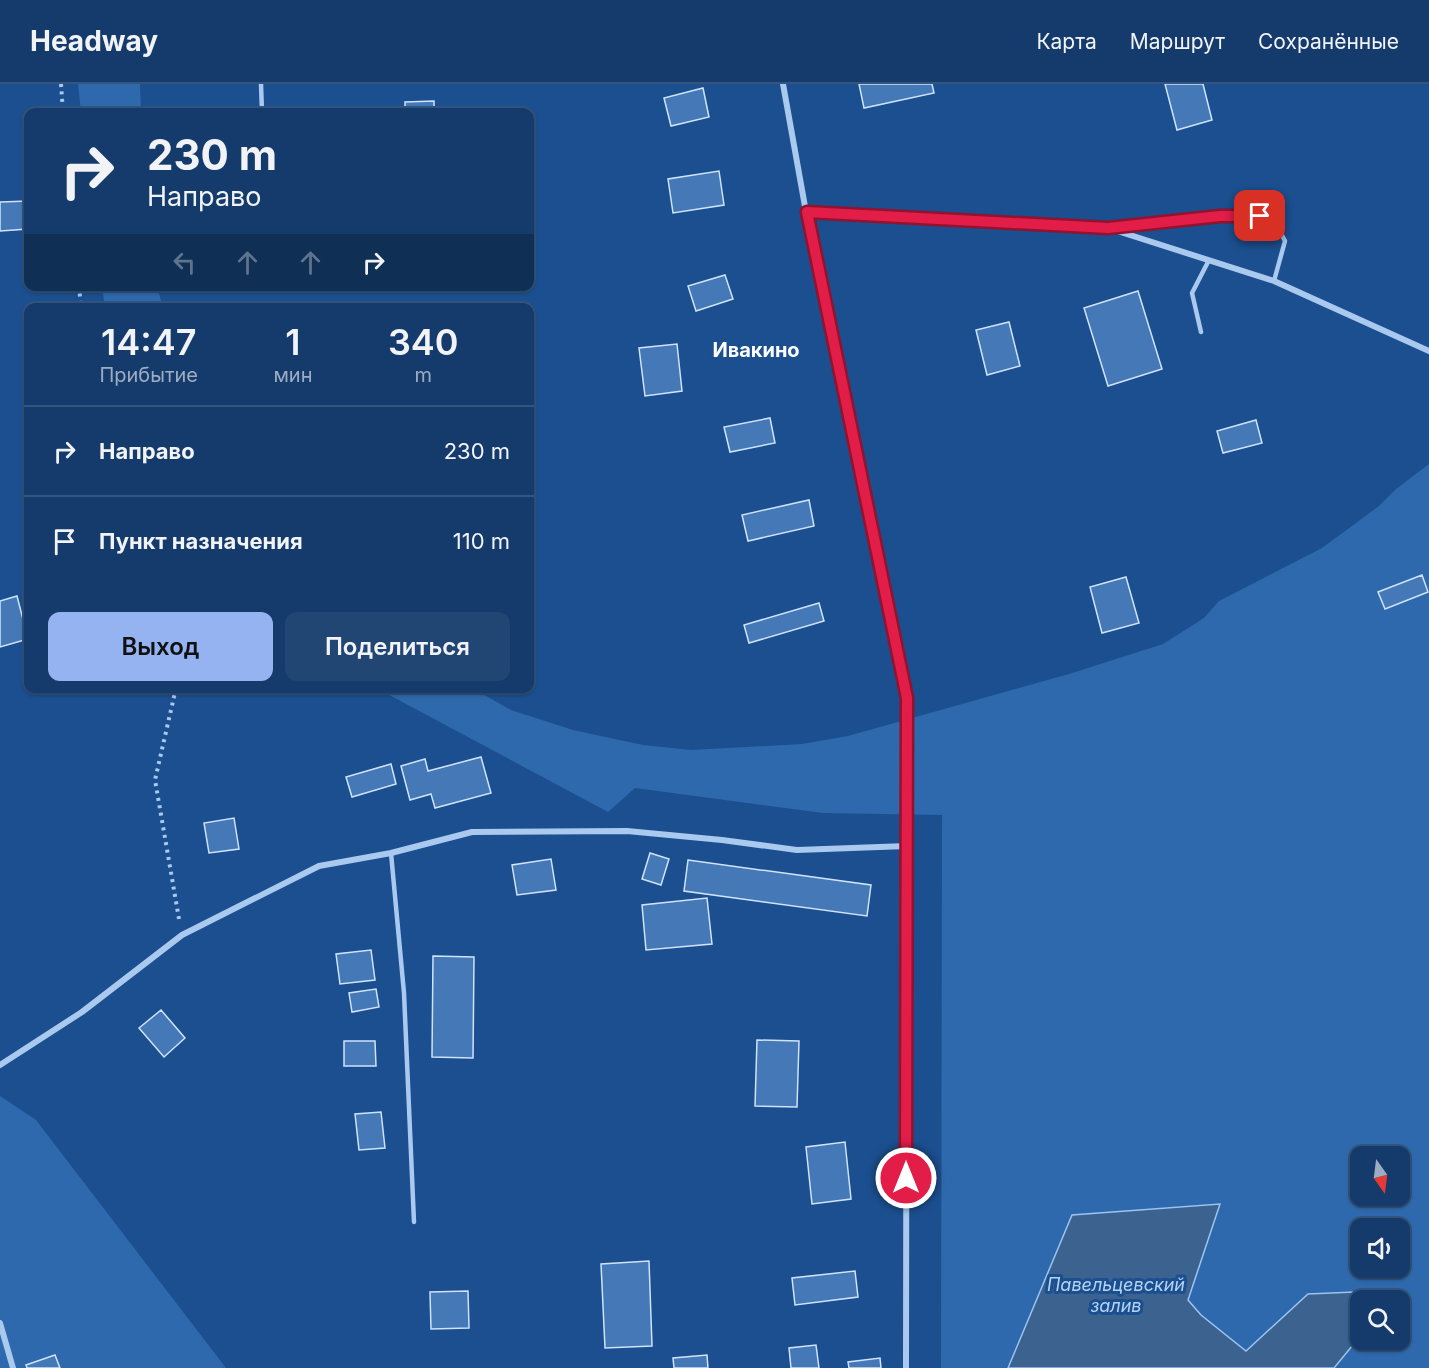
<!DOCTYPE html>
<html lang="ru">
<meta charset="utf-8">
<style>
body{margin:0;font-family:Inter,sans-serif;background:#214673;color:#f1f3f6;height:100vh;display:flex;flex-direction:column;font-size:22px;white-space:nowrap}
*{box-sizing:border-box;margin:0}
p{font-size:20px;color:#9dadc1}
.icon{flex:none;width:33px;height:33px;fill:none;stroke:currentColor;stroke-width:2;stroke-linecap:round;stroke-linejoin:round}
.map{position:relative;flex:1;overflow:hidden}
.drawer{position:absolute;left:24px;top:219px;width:510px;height:390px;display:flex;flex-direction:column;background:#143b6b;border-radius:12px;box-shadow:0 2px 4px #0004,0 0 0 2px #33557e}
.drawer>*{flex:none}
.banner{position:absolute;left:24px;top:24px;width:510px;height:183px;border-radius:12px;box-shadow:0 2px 4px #0004,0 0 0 2px #33557e;background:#143b6b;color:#f1f3f6;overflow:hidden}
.needle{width:39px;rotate:166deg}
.fabs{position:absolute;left:1350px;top:1062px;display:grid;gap:12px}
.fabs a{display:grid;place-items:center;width:60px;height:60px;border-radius:12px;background:#143b6b;box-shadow:0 2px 4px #0004,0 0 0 2px #33557e;font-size:30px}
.pin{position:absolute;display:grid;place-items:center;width:51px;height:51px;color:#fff;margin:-26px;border-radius:12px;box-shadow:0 3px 9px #0006}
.me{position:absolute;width:66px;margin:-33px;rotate:0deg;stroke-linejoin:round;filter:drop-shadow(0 0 4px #0008)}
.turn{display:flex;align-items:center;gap:21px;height:126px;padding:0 24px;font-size:27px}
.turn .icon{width:78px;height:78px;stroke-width:2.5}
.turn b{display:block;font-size:42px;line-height:51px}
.lanes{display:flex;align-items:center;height:57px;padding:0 24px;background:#0003;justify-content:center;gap:30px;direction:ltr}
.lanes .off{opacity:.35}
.eta{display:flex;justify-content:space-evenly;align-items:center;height:102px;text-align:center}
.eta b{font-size:36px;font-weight:600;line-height:42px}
.action{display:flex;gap:12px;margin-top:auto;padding:12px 24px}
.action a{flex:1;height:69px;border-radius:12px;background:#95b2f1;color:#111;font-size:24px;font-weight:600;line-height:69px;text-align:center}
.action a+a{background:#214673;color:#f1f3f6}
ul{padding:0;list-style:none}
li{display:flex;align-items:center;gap:18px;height:90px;padding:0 24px;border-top:2px solid #33557e}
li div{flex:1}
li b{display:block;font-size:22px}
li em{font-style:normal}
header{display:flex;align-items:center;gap:36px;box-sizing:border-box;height:84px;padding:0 30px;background:#143b6b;border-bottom:2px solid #33557e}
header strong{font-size:28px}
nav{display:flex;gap:33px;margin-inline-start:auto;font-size:21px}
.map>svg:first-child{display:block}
</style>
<header>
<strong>Headway</strong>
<nav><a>Карта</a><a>Маршрут</a><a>Сохранённые</a></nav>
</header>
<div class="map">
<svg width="1429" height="1284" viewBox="0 0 1429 1284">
<rect width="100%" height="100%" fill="#1b4f8f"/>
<!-- green -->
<path fill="#2e69ad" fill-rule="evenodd" d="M78 0H140L141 28H81Z
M102 203H157L163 223H105Z
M1429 380V1284H1334L1357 1256 1308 1210 1246 1267 1201 1231 1188 1216 1220 1121 1072 1131 1008 1284H941L942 731 823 729 635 704 608 728 378 605H474L511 626 573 646 643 661 691 666 802 660 848 652 1069 590 1163 560 1204 534 1219 517 1322 464 1379 422 1396 405ZM1360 1072H1400V1112H1360ZM1360 1144H1400V1184H1360ZM1360 1216H1400V1256H1360Z
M0 1012 36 1036 226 1284H0Z"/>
<!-- water -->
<path fill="#3c6290" stroke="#9cc4f0" stroke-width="1.5" d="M1220 1120 1188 1216 1201 1231 1246 1267 1308 1210 1354 1208 1357 1256 1334 1284H1008L1072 1131Z"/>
<!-- building -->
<path fill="#4478b7" stroke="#cfe3fa" stroke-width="1.5" d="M859 0H932L934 9 864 24Z
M1165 0H1203L1212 36 1177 46Z
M703 4 709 33 671 42 664 14Z
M434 17V28H405V18Z
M719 87 724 121 673 129 668 95Z
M28 117V145L0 147V118Z
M725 191 733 215 696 227 688 202Z
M1138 207 1162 285 1108 302 1084 224Z
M1009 238 1020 282 987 291 976 246Z
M677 260 682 307 645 312 639 264Z
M770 334 775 359 730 368 724 343Z
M1256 336 1262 359 1223 369 1217 347Z
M809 416 814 442 748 457 742 431Z
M1422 491 1428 508 1385 525 1378 508Z
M1126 493 1139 539 1102 549 1090 503Z
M17 512 28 555 0 563V517Z
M819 519 824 537 749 559 744 541Z
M481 673 491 709 435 724 431 710 410 716 401 682 425 675 428 687Z
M391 680 396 700 352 713 346 693Z
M234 734 239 765 209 769 204 739Z
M650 769 669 775 661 801 642 795Z
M551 775 556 806 517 811 512 781Z
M688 776 871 801 867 832 684 807Z
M707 814 712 860 646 866 642 821Z
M371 866 375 896 340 900 336 870Z
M433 872 474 873 473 974 432 973Z
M376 905 379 923 352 928 349 909Z
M161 926 185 954 164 973 139 944Z
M757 956 799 957 797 1023 755 1022Z
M344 957H375L376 982H344Z
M381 1028 385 1064 359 1066 355 1030Z
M845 1058 851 1115 812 1120 806 1063Z
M649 1177 652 1262 605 1264 601 1180Z
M855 1187 858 1213 795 1221 792 1194Z
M468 1207 469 1244 431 1245 430 1208Z
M816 1261 819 1284H791L789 1264Z
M55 1271 60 1284H27L26 1281Z
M707 1271 708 1284H674L673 1274Z
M880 1274 881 1284H849L848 1278Z"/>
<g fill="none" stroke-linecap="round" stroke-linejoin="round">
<!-- path -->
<path stroke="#a9c9ee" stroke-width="4" stroke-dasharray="3 4.5" stroke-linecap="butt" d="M61 0 63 28
M79 202 81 224
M176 604 155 696 179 835"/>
<!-- service -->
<path stroke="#a9c9ee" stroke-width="4.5" d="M261 0 262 28
M1110 144 1220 132H1260L1276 140 1285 157 1274 197
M1201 248 1192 209 1209 176
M391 769 404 909 414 1138"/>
<!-- minor -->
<path stroke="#a9c9ee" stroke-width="6" d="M783 0 806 128 907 614 906 1284
M806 128 1108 144 1274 197 1429 267
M0 981 82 928 182 851 319 782 391 769 472 748 627 747 722 756 797 766 907 762
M0 1239 13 1284"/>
</g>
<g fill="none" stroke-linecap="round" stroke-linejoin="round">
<defs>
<path id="route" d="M906 1094 907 614 807 128 1108 144 1220 132H1260"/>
</defs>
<!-- route casing -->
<use href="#route" stroke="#92132f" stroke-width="15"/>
<!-- route -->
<use href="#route" stroke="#e11d48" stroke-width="10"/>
</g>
<g text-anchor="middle" stroke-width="6" stroke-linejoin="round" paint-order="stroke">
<!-- water labels -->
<g font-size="18" font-style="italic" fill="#b5d3f5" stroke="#1b4f8f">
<text x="1116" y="1207">Павельцевский<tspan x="1116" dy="21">залив</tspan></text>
</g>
<!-- quarter labels -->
<g font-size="20" font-weight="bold" fill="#fff" stroke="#1b4f8f">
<text x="756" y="273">Ивакино</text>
</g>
</g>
</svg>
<div class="fabs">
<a><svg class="needle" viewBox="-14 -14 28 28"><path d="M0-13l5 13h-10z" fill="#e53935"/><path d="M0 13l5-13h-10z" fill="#9dadc1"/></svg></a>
<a><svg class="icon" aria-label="sound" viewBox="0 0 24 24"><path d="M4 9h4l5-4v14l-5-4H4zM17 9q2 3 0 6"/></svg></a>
<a><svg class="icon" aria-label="search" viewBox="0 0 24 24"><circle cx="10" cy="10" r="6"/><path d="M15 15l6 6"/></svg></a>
</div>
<div class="pin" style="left:1260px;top:132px;background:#d93025"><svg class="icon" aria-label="arrive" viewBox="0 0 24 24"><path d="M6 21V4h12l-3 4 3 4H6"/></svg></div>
<svg class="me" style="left:906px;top:1094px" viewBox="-20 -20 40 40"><circle r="17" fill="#e11d48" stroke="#fff" stroke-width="3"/><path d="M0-11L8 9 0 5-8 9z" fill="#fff"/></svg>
<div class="banner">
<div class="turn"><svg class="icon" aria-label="right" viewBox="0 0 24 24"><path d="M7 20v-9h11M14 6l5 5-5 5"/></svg><div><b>230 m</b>Направо</div></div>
<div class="lanes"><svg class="icon off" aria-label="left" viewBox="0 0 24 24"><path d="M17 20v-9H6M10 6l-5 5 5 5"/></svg><svg class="icon off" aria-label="ahead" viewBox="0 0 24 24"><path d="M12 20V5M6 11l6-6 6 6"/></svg><svg class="icon off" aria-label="ahead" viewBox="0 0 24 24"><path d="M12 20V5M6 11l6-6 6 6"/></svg><svg class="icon" aria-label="right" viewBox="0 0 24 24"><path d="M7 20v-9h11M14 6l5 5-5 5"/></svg></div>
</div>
<section class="drawer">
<div class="eta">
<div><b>14:47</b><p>Прибытие</p></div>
<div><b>1</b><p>мин</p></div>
<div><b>340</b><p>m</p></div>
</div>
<ul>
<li><svg class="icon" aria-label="right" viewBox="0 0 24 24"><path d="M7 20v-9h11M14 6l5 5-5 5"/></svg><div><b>Направо</b></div><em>230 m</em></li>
<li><svg class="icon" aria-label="arrive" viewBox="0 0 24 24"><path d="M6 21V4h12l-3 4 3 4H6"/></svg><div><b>Пункт назначения</b></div><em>110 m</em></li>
</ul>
<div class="action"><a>Выход</a><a>Поделиться</a></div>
</section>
</div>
